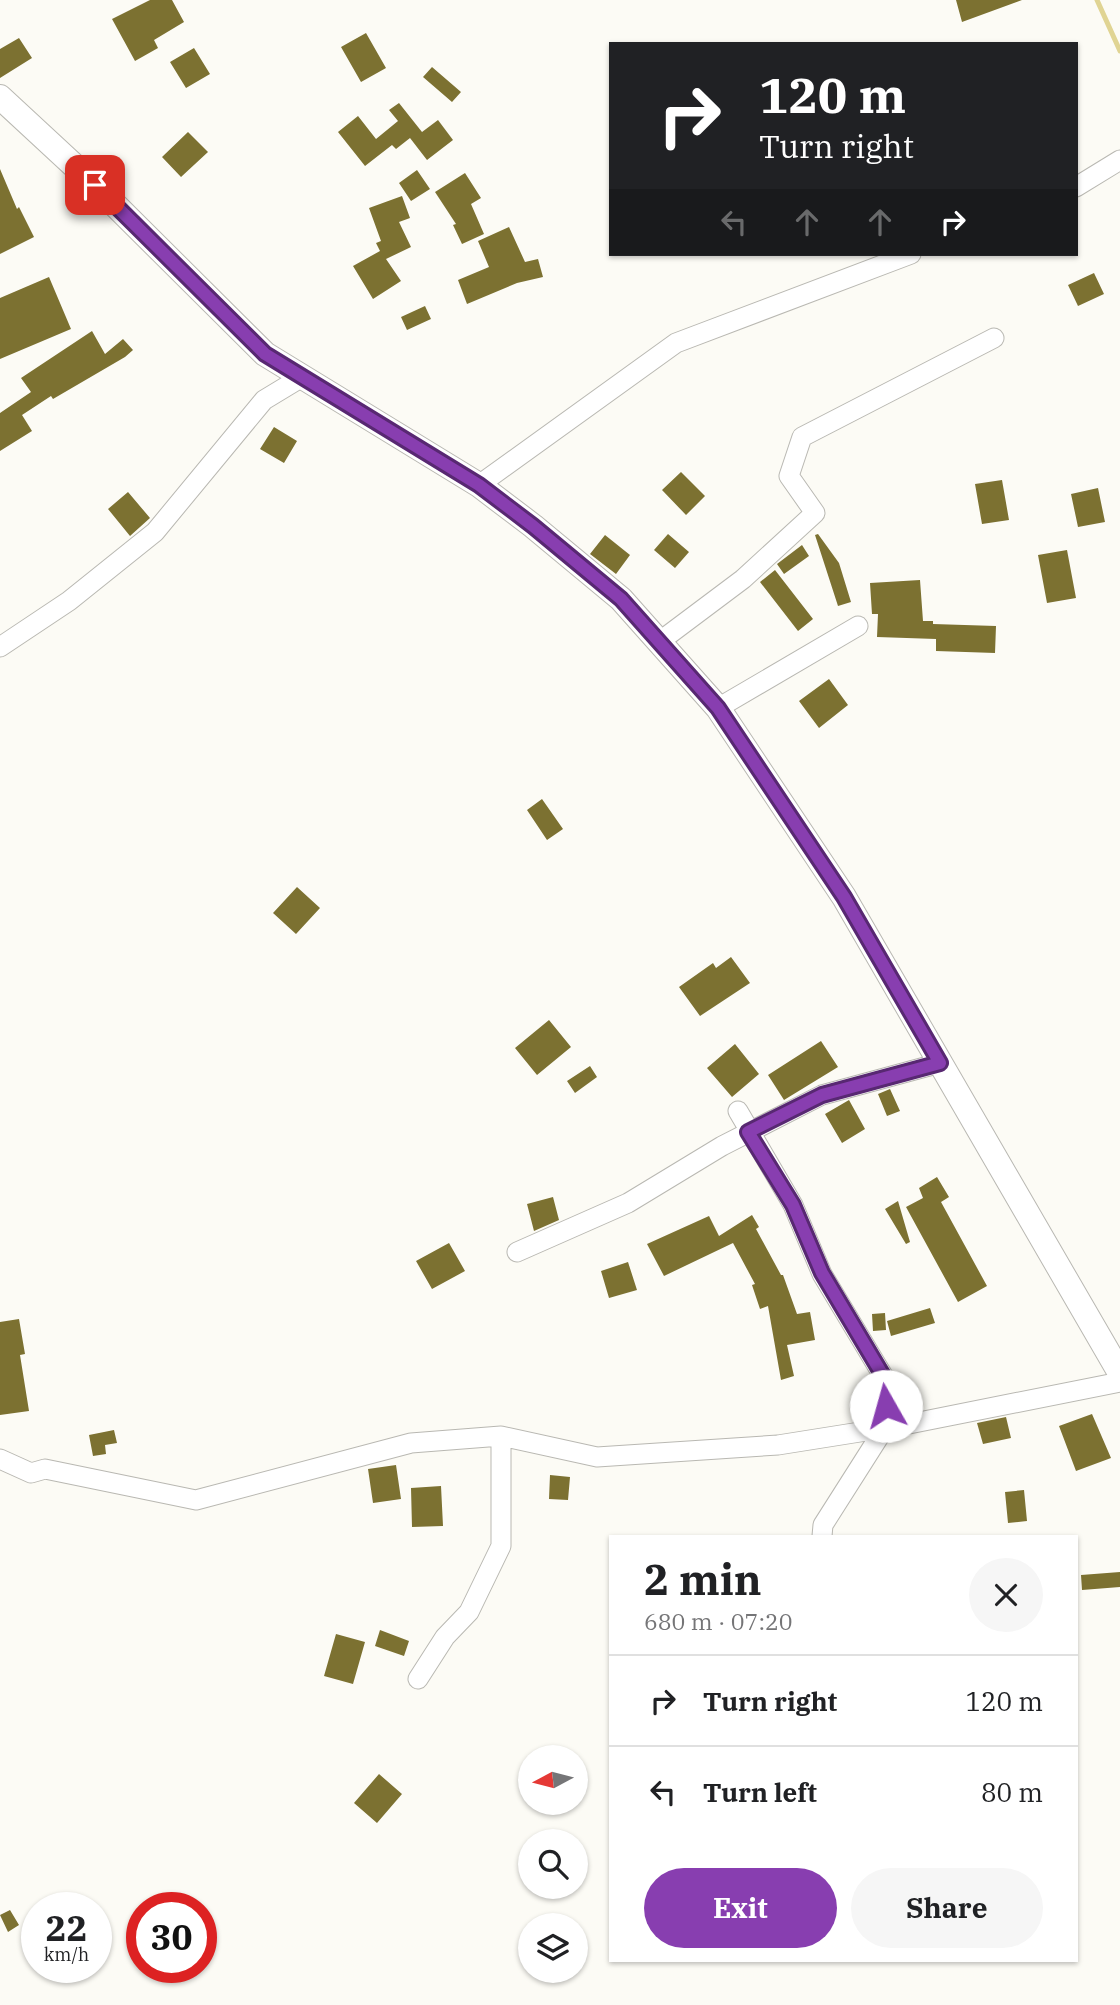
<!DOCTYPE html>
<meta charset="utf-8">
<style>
body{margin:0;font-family:"IBM Plex Serif",serif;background:#f6f6f6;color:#202124;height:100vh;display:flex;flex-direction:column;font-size:26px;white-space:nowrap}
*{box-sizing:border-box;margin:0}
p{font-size:23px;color:#757577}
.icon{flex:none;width:38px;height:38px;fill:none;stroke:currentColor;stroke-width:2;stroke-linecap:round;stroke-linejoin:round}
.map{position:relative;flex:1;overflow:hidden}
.side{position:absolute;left:609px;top:1535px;width:469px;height:427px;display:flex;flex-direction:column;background:#fff;border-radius:0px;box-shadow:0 2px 5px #0004}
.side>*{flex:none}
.guide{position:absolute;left:609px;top:42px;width:469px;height:214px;border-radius:0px;box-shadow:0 2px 5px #0004;background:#202124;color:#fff;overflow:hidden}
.needle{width:46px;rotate:263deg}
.controls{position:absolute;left:518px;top:1745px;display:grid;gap:14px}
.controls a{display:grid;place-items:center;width:70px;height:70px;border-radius:50%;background:#fff;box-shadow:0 2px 5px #0004;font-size:35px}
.speed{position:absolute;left:21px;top:1892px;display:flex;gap:14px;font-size:35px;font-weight:700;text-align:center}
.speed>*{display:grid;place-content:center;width:91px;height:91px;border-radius:50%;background:#fff;box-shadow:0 2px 5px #0004;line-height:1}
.speed small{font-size:18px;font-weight:400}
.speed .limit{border:10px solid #d22;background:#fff;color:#111}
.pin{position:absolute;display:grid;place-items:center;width:60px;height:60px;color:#fff;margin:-30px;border-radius:14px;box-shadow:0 4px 10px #0006}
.me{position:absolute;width:77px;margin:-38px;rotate:353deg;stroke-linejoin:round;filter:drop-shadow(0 0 5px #0008)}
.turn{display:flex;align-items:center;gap:24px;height:147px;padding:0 35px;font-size:32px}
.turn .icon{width:91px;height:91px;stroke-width:2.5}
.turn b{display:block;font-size:49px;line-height:60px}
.lanes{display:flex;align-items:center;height:66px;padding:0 35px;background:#0003;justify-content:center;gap:35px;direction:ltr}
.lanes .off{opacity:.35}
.round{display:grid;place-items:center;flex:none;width:74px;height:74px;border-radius:37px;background:#f6f6f6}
.overview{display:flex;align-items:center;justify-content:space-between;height:119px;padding:0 35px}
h1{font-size:42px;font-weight:800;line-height:52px}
.action{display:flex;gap:14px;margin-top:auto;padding:14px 35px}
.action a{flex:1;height:80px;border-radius:42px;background:#883eb0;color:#fff;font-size:28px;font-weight:800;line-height:80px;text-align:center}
.action a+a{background:#f6f6f6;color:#202124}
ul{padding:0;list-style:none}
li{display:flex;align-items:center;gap:21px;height:91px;padding:0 35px;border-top:2px solid #e0e0e0}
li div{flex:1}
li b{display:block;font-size:26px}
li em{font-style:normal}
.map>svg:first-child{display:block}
</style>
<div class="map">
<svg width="1120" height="2005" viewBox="0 0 1120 2005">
<rect width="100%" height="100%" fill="#fcfbf5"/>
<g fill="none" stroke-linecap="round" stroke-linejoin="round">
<!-- stream -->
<path stroke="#e0d493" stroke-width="5" d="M1097 0 1120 51"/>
</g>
<!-- building -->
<path fill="#7c7131" d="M150 0H172L184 22 154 40 158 48 135 61 112 19Z
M956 0H1022L962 22Z
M366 33 386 68 361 82 341 47Z
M19 38 32 58 0 78V49Z
M194 48 210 74 186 88 170 62Z
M432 67 461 92 452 102 423 77Z
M399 103 422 132 438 120 453 140 427 160 410 138 396 149 392 145 365 166 338 132 358 116 376 139 398 121 389 110Z
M188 132 208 152 181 177 162 157Z
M0 169 17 209 19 207 34 237 0 254Z
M417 170 430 189 411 201 399 183Z
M465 173 481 198 471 204 484 234 462 244 453 225 456 224 435 192Z
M402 196 410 218 399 222 411 247 386 259 401 281 373 299 353 266 380 251 376 243 381 241 369 208Z
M509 227 525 262 538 259 543 277 517 283 467 304 458 280 489 267 478 241Z
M1094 273 1104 294 1078 306 1068 285Z
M49 277 71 329 0 359V298Z
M425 306 431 319 407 330 401 317Z
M92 331 105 354 123 339 133 350 125 357 53 399 51 396 22 415 32 431 0 451V413L31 392 21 378Z
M274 427 297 441 284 463 260 449Z
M681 472 705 496 686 515 662 490Z
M1002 480 1009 520 982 524 975 484Z
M1098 488 1105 522 1078 527 1071 494Z
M128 492 150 518 130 536 108 509Z
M668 534 689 552 675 568 654 550Z
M818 534 839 563 851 602 838 606 815 535Z
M605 535 630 555 616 574 590 554Z
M802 545 809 556 784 574 777 564Z
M1067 550 1076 598 1047 603 1038 555Z
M775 570 813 619 798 631 760 582Z
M920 580 923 621H933V624L996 626 995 653 936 651V639L877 637 878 614H872L870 583Z
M829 679 848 705 819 728 799 701Z
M542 799 563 829 547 840 527 810Z
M297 887 320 908 296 934 273 913Z
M731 957 750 983 700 1016 679 987 713 963 716 968Z
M549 1020 571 1047 537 1075 515 1048Z
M821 1041 838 1067 784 1100 768 1075Z
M735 1044 759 1074 732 1097 707 1068Z
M590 1066 597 1077 575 1093 567 1081Z
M890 1089 900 1111 887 1116 878 1094Z
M849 1100 865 1129 842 1143 825 1114Z
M937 1177 949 1197 941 1202 987 1286 958 1302 906 1207 923 1198 919 1188Z
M553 1197 559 1220 534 1231 527 1204Z
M898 1201 910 1242 906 1244 885 1209Z
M752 1215 759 1227 756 1229 781 1275H783L797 1314 810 1312 815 1340 787 1345 794 1376 781 1380 768 1306 760 1309 752 1285 755 1284 733 1243 664 1276 647 1244 709 1216 719 1236Z
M449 1243 465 1271 432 1289 416 1261Z
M628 1262 637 1290 609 1298 601 1271Z
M930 1308 935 1323 891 1336 887 1321Z
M885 1313 886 1330 873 1331 872 1314Z
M19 1319 25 1354 20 1355 29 1411 0 1415V1322Z
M1092 1414 1111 1458 1076 1471 1059 1426Z
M1006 1417 1011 1438 983 1444 977 1423Z
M114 1430 117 1443 105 1445 106 1454 93 1456 89 1435Z
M396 1465 401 1499 373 1503 368 1469Z
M550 1475 570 1477 568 1500 549 1499Z
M441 1486 443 1526 412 1527 411 1488Z
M1024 1490 1027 1521 1008 1523 1005 1492Z
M1120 1572V1587L1082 1590 1081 1575Z
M380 1630 409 1641 404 1656 375 1646Z
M336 1634 365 1642 353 1684 324 1676Z
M379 1774 402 1794 377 1823 354 1803Z
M10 1910 19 1925 8 1932 0 1915Z"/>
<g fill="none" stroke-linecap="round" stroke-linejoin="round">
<defs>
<path id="minor" d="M1076 187 1120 160
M479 485 676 343 911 254
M659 642 743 579 815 513 789 476 802 437 994 338
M0 647 69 601 155 532 264 400 302 377
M718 708 858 626
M738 1111 793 1205 822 1274 888 1384 884 1429 823 1525 822 1536
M517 1252 628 1203 722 1146 822 1095 940 1063
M0 1459 31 1473 45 1469 196 1500 411 1443 501 1436 597 1457 778 1445 904 1425 1120 1382
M418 1679 445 1637 469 1612 501 1546V1436"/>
<path id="major" d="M0 97 95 185 265 354 479 485 533 526 621 599 718 708 844 897 1120 1373"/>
</defs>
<!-- minor casing -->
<use href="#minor" stroke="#b9b8b2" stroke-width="21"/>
<!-- major casing -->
<use href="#major" stroke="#b9b8b2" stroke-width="26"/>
<!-- minor -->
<use href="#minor" stroke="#fff" stroke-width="19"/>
<!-- major -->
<use href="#major" stroke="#fff" stroke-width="24"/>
</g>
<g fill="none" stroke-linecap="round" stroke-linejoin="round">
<defs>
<path id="route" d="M95 185 265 354 479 485 533 526 621 599 718 708 844 897 940 1063 822 1095 748 1132 793 1205 822 1273 888 1384 886 1406"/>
</defs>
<!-- route casing -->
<use href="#route" stroke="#582872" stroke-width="18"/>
<!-- route -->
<use href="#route" stroke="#883eb0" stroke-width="12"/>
</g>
</svg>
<div class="controls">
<a><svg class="needle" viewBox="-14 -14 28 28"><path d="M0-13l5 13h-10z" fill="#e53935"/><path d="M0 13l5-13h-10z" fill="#757577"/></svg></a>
<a><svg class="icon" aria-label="search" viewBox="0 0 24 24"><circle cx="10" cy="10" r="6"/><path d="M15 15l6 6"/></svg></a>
<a><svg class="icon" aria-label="layers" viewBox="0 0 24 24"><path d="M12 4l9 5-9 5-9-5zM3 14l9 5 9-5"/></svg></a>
</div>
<div class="speed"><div>22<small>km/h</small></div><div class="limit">30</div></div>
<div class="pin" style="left:95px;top:185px;background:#d93025"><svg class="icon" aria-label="arrive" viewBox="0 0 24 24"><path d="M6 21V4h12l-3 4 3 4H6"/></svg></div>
<svg class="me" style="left:886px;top:1406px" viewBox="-20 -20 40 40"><circle r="19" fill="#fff"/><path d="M0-13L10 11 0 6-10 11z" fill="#883eb0"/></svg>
<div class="guide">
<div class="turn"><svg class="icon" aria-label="right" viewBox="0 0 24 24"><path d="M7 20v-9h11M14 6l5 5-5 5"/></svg><div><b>120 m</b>Turn right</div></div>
<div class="lanes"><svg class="icon off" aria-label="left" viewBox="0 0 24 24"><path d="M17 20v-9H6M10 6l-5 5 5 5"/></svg><svg class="icon off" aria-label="ahead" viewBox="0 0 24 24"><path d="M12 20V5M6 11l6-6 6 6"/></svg><svg class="icon off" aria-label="ahead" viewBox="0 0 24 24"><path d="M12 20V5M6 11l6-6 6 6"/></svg><svg class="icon" aria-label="right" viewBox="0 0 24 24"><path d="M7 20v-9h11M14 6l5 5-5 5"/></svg></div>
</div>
<section class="side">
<div class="overview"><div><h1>2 min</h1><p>680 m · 07:20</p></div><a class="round"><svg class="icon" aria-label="close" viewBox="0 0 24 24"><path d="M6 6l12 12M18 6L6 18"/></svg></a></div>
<ul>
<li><svg class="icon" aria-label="right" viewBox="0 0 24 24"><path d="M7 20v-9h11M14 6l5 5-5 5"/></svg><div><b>Turn right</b></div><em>120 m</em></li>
<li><svg class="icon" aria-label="left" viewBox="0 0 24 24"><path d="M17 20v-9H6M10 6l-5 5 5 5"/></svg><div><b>Turn left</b></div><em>80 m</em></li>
</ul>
<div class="action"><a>Exit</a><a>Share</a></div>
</section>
</div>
